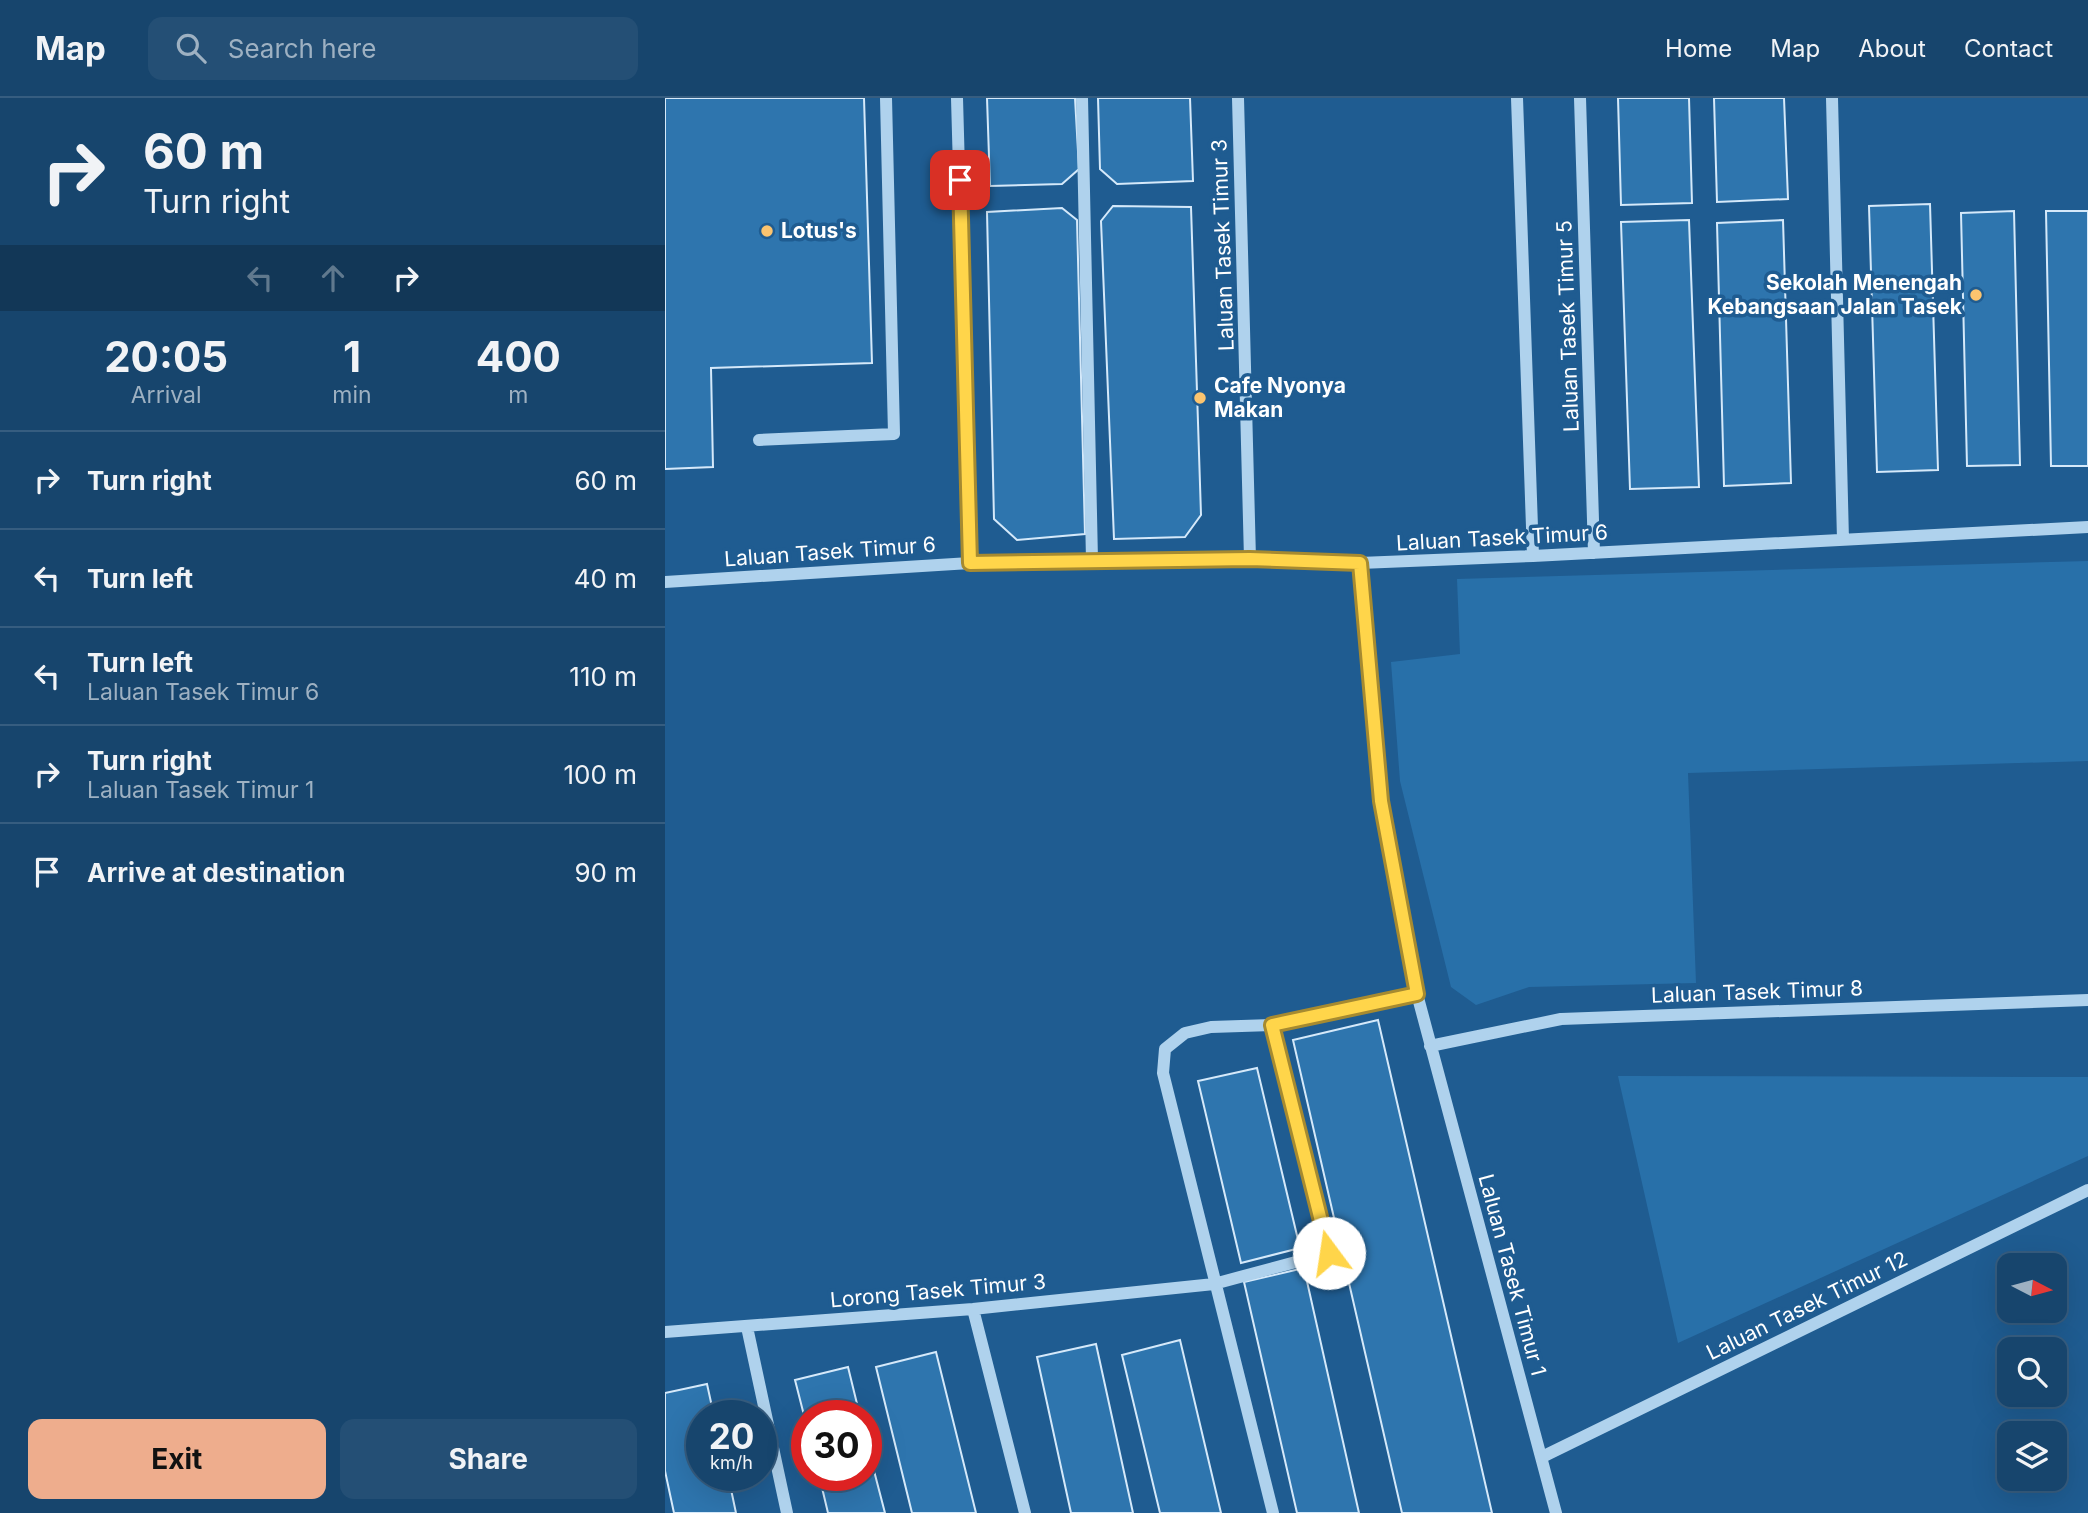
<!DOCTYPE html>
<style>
body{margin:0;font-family:Inter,sans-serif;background:#244f75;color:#f1f3f6;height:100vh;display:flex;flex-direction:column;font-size:26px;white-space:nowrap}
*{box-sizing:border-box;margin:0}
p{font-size:23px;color:#9eb1c2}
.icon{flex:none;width:38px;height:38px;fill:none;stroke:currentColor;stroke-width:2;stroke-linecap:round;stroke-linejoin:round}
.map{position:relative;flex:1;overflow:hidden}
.drawer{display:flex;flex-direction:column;background:#17456d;width:665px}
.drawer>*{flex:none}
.hud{background:#17456d;color:#f1f3f6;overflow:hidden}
.needle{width:46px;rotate:96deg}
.buttons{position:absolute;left:1332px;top:1155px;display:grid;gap:14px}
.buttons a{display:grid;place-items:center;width:70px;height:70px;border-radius:14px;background:#17456d;box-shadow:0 7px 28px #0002,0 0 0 2px #365d80;font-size:35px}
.speed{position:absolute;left:21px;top:1302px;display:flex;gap:14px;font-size:35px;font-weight:700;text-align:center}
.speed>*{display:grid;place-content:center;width:91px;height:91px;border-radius:50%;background:#17456d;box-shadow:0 7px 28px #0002,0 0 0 2px #365d80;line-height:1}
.speed small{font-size:18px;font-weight:400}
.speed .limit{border:10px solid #d22;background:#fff;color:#111}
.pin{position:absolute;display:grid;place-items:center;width:60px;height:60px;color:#fff;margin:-30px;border-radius:14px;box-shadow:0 4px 10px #0006}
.me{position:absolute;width:77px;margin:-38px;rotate:346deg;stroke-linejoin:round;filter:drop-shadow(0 0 5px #0008)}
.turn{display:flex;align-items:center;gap:24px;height:147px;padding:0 28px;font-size:32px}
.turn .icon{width:91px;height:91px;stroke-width:2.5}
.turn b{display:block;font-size:49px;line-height:60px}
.lanes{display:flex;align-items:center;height:66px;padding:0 28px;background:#0003;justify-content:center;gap:35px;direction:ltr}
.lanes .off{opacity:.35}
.eta{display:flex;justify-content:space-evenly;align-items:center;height:119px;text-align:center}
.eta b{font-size:42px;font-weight:700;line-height:49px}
.cta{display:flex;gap:14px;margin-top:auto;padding:14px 28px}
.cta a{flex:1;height:80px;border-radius:14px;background:#eead8d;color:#111;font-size:28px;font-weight:700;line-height:80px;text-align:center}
.cta a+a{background:#244f75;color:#f1f3f6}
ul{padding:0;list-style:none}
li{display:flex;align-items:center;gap:21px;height:98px;padding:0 28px;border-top:2px solid #365d80}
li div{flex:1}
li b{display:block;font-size:26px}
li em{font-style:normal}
header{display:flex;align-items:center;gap:42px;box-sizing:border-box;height:98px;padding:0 35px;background:#17456d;border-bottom:2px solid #365d80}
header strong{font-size:33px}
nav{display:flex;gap:38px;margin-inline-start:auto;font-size:24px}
.search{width:490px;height:63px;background:#244f75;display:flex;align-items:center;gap:18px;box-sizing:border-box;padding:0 24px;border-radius:14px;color:#9eb1c2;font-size:26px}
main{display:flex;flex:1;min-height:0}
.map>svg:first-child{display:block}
</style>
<header>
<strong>Map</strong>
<div class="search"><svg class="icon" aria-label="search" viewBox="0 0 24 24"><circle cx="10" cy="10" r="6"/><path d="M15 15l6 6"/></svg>Search here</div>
<nav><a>Home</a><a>Map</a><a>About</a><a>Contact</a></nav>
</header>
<main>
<section class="drawer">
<div class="hud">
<div class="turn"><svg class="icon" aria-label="right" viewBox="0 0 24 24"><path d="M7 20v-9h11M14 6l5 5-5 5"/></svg><div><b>60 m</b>Turn right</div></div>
<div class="lanes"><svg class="icon off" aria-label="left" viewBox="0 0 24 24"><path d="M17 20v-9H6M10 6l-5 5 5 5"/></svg><svg class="icon off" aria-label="ahead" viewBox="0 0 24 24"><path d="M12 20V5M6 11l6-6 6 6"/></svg><svg class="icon" aria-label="right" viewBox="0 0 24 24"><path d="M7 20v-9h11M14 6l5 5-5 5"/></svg></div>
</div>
<div class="eta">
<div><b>20:05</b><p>Arrival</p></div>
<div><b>1</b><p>min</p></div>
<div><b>400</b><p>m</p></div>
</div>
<ul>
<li><svg class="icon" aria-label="right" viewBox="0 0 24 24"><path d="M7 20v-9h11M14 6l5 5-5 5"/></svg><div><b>Turn right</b></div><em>60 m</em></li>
<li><svg class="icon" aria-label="left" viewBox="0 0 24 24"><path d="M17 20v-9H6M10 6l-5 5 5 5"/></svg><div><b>Turn left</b></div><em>40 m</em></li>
<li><svg class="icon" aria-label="left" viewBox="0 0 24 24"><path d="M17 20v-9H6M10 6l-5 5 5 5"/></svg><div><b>Turn left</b><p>Laluan Tasek Timur 6</p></div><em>110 m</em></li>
<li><svg class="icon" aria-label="right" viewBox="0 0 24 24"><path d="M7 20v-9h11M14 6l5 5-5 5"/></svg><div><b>Turn right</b><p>Laluan Tasek Timur 1</p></div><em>100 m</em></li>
<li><svg class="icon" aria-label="arrive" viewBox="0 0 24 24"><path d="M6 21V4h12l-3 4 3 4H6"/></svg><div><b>Arrive at destination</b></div><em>90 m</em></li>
</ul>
<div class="cta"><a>Exit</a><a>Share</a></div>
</section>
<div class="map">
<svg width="1423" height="1415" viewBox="0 0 1423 1415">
<rect width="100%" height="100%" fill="#1f5c91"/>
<!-- green -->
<path fill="#2870a9" d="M1423 463V663L1023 675 1031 885 864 889 811 907 786 889 735 683 726 564 795 556 792 481Z
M953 978 1423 979V1058L1013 1245Z"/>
<!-- building -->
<path fill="#2e75ae" stroke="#d5e9fa" stroke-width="2" d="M0 0H199L207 265 46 270 48 369 0 371Z
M322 0H410L414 71 397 86 325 88Z
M433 0H525L528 83 452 86 435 71Z
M953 0H1024L1027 105 956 107Z
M1049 0H1119L1123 101 1052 104Z
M1265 106 1273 372 1212 374 1204 108Z
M448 108 526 109 536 417 520 439 449 441 436 123Z
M397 110 412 122 420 436 352 442 329 421 322 114Z
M1349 113 1355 367 1302 368 1296 115Z
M1381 113H1423V368H1386Z
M1024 122 1034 389 965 391 956 124Z
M1118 122 1126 385 1059 388 1052 125Z
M713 922 827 1415H737L628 942Z
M592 970 635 1150 576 1165 533 983Z
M639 1170 694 1415H632L579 1184Z
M515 1242 556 1415H495L457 1257Z
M431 1246 468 1415H406L372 1259Z
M271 1254 311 1415H247L211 1269Z
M183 1269 195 1318H142V1329L130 1282Z
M42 1286 49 1318H37V1377H63L71 1415H9L0 1373V1295Z
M201 1342 220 1415H163L154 1377H201Z"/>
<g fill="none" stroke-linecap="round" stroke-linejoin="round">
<!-- minor -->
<path stroke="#afd2ed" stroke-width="12" d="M292 0 305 465
M417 0 427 462
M573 0 585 461
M852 0 868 458
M915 0 929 455
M1167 0 1178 442
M94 342 229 336 221 0
M695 465 716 703 752 896 891 1415
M0 484 305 465 585 461 695 465 868 458 1423 429
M607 927 546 929 520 935 500 951 498 975 608 1415
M765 948 896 921 1423 902
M308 1211 360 1415
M82 1229 122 1415
M0 1234 308 1211 549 1186 664 1155 607 927 752 896
M877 1359 1423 1092"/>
</g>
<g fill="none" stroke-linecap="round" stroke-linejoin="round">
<defs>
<path id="route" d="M295 82 305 465 585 461 695 465 716 703 752 896 607 927 664 1155"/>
</defs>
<!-- route casing -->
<use href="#route" stroke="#a68a30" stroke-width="18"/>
<!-- route -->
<use href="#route" stroke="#ffd54a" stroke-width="12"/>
</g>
<!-- markers -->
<g fill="#fbc46f" stroke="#1f5c91" stroke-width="2.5">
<circle cx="102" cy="133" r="7"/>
<circle cx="1311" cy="197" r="7"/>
<circle cx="535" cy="300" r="7"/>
</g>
<g text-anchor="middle" stroke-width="7" stroke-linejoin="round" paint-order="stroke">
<!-- poi labels -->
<g font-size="21" font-weight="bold" fill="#fff" stroke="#1f5c91" text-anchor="start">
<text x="116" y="140">Lotus's</text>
<text x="1297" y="192" text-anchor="end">Sekolah Menengah<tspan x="1297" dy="24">Kebangsaan Jalan Tasek</tspan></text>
<text x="549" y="295">Cafe Nyonya<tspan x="549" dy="24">Makan</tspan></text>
</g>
<!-- street labels -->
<g font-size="21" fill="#fff" stroke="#1f5c91">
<text transform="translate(558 147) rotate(-92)" y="7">Laluan Tasek Timur 3</text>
<text transform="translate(903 228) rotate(-92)" y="7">Laluan Tasek Timur 5</text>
<text transform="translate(837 440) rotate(-3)" y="7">Laluan Tasek Timur 6</text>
<text transform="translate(165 454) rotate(-4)" y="7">Laluan Tasek Timur 6</text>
<text transform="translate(1092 894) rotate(-2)" y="7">Laluan Tasek Timur 8</text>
<text transform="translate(847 1177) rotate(75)" y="7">Laluan Tasek Timur 1</text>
<text transform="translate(273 1193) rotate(-5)" y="7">Lorong Tasek Timur 3</text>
<text transform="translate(1142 1208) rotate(-26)" y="7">Laluan Tasek Timur 12</text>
</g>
</g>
</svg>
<div class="buttons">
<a><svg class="needle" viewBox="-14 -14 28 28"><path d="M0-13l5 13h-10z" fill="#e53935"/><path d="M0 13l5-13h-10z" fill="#9eb1c2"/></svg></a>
<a><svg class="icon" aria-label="search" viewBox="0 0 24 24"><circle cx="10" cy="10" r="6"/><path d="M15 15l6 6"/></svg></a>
<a><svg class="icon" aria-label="layers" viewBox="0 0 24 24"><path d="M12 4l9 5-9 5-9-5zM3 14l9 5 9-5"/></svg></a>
</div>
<div class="speed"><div>20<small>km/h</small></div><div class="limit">30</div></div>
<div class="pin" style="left:295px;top:82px;background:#d93025"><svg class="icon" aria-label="arrive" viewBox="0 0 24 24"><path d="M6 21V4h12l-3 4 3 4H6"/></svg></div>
<svg class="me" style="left:664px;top:1155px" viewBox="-20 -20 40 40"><circle r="19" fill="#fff"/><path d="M0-13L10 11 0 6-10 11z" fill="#ffd54a"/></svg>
</div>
</main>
